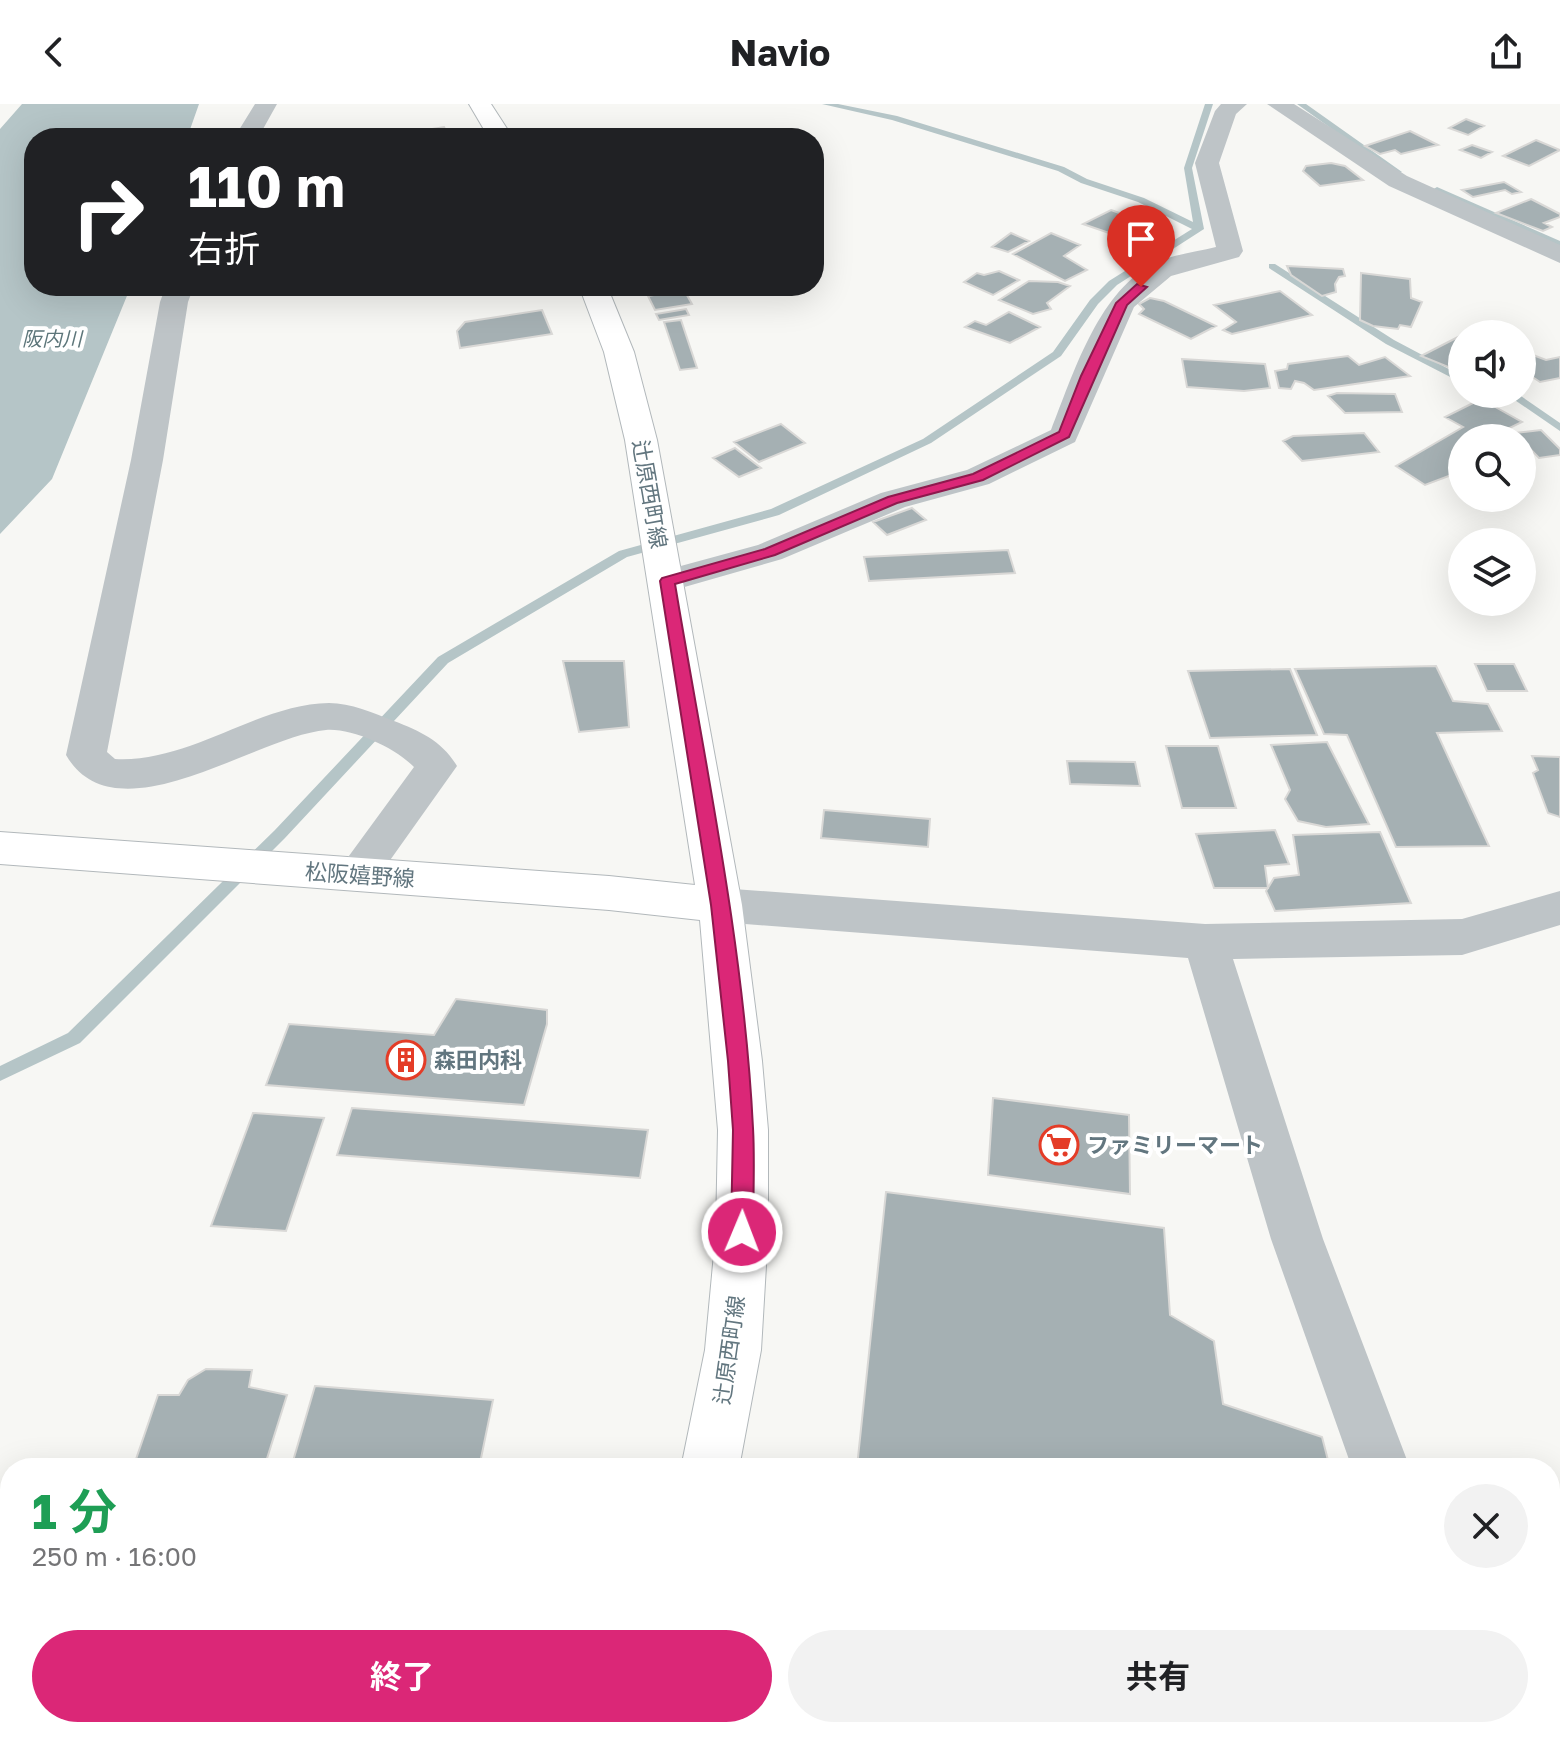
<!DOCTYPE html>
<html lang="ja">
<meta charset="utf-8">
<style>
body{margin:0;font-family:"Golos Text","Noto Sans JP",sans-serif;background:#f2f2f2;color:#202124;height:100vh;display:flex;flex-direction:column;font-size:30px;white-space:nowrap}
*{box-sizing:border-box;margin:0}
p{font-size:26px;color:#757577}
.icon{flex:none;width:44px;height:44px;fill:none;stroke:currentColor;stroke-width:2;stroke-linecap:round;stroke-linejoin:round}
.map{position:relative;flex:1;overflow:hidden}
.details{position:absolute;left:0px;top:1354px;width:1560px;height:280px;display:flex;flex-direction:column;background:#fff;border-radius:32px 32px 0 0;box-shadow:0 8px 32px #0002}
.details>*{flex:none}
.guide{position:absolute;left:24px;top:24px;width:800px;height:168px;border-radius:32px;box-shadow:0 8px 32px #0002;background:#202124;color:#fff;overflow:hidden}
.buttons{position:absolute;left:1448px;top:216px;display:grid;gap:16px}
.buttons a{display:grid;place-items:center;width:88px;height:88px;border-radius:50%;background:#fff;box-shadow:0 8px 32px #0002;font-size:40px}
.pin{position:absolute;display:grid;place-items:center;width:68px;height:68px;color:#fff;margin:-82px -34px;border-radius:50% 50% 50% 0;rotate:-45deg;box-shadow:0 0 8px #0007}
.pin .icon{rotate:45deg}
.me{position:absolute;width:88px;margin:-44px;rotate:1deg;stroke-linejoin:round;filter:drop-shadow(0 0 6px #0008)}
.turn{display:flex;align-items:center;gap:28px;height:168px;padding:0 32px;font-size:36px}
.turn .icon{width:104px;height:104px;stroke-width:2.5}
.turn b{display:block;font-size:56px;line-height:68px}
.round{display:grid;place-items:center;flex:none;width:84px;height:84px;border-radius:42px;background:#f2f2f2}
.overview{display:flex;align-items:center;justify-content:space-between;height:136px;padding:0 32px}
h1{font-size:48px;font-weight:700;line-height:60px;color:#1e9e55}
.button{display:flex;gap:16px;margin-top:auto;padding:16px 32px}
.button a{flex:1;height:92px;border-radius:48px;background:#db2777;color:#fff;font-size:32px;font-weight:700;line-height:92px;text-align:center}
.button a+a{background:#f2f2f2;color:#202124}
header{display:flex;justify-content:space-between;align-items:center;height:104px;padding:0 32px;background:#fff;font-size:36px;font-weight:700}
.map>svg:first-child{display:block}
</style>
<header><svg class="icon" aria-label="back" viewBox="0 0 24 24"><path d="M15 5l-7 7 7 7"/></svg>Navio<svg class="icon" aria-label="share" viewBox="0 0 24 24"><path d="M12 15V3M7 8l5-5 5 5M5 13v7h14v-7"/></svg></header>
<div class="map">
<svg width="1560" height="1634" viewBox="0 0 1560 1634">
<rect width="100%" height="100%" fill="#f7f7f4"/>
<!-- water -->
<path fill="#b5c5c7" d="M22 0H199L187 34H34V182H131L52 375 0 430V25Z"/>
<g fill="none" stroke-linecap="round" stroke-linejoin="round">
<!-- stream -->
<path fill="#b5c5c7" fill-rule="evenodd" d="M822 0H838L897 12 1064 63 1087 75 1144 94 1193 118 1184 64 1205 0H1213L1192 64 1204 125 1117 181 1098 200 1061 252 931 339 779 411 627 453 448 559 285 734 80 939 0 977V962L68 929 275 726 438 553 619 447 771 405 923 335 1053 248 1090 196 1109 177 1192 125 1138 98 1081 79 1058 67 892 16Z
M1297 0H1306L1402 68 1395 70Z
M1437 83 1560 137V144L1434 88 1432 86Z
M1269 160H1275L1394 236 1462 272V279L1386 240 1269 164Z
M1506 290H1518L1560 319V327Z"/>
</g>
<!-- building -->
<path fill="#a5b0b3" stroke="#d9d8d6" stroke-width="2" d="M1466 15 1484 22 1468 31 1449 24Z
M444 23 449 34H403L401 30Z
M1410 27 1438 41 1401 50 1395 46 1380 50 1365 42Z
M1536 36 1560 46 1529 62 1503 52Z
M1472 41 1492 48 1481 54 1460 46Z
M1331 59 1345 62 1363 76 1320 82 1303 67 1306 62Z
M1504 78 1521 88 1512 90 1505 86 1473 93 1462 86Z
M1531 95 1560 110V113L1544 119 1552 123 1543 127 1496 109Z
M1111 106 1150 120 1132 132 1112 130 1083 120Z
M1011 129 1029 137 1008 148 992 143Z
M1051 129 1080 141 1064 152 1087 166 1065 177 1013 150Z
M1287 162 1343 165 1345 172 1339 173 1335 180 1336 188 1322 192 1291 171Z
M999 167 1019 176 993 191 964 178 977 169 984 171Z
M1361 169 1410 175 1411 194 1422 198 1411 223 1400 221 1398 225 1373 222 1360 216Z
M1029 177 1058 178 1070 182 1047 199 1051 205 1033 210 999 196Z
M486 182H546V186L486 189Z
M684 186 692 200 655 206 648 192Z
M1280 187 1312 211 1232 230 1223 226 1236 218 1214 201Z
M1150 194 1164 197 1216 222 1191 235 1139 210 1144 205 1139 200Z
M686 205 689 211 659 216 656 210Z
M542 206 552 230 460 244 457 227 465 218Z
M1009 208 1040 223 1010 239 965 223 975 217 986 221Z
M681 216 697 264 680 266 664 218Z
M1487 218 1518 230H1463Z
M1462 231V266L1458 267 1421 252Z
M1533 251 1546 256 1560 253V274L1540 278 1522 266V254Z
M1348 252 1359 261 1385 253 1410 272 1314 286 1304 279 1295 277 1291 285 1279 284 1275 267 1287 265 1288 260Z
M1182 255 1265 260 1270 284 1244 287 1187 283Z
M1337 289 1395 290 1402 308 1345 309 1328 292Z
M1481 295 1522 318 1489 334H1462V367L1425 381 1396 362 1463 323 1445 313Z
M781 320 805 339 759 358 734 338Z
M1541 326 1560 345V351L1539 354 1515 329Z
M1364 329 1379 348 1302 357 1283 337 1293 332Z
M735 344 761 364 739 373 713 354Z
M912 404 926 416 887 431 873 418Z
M1008 446 1015 469 869 477 864 453Z
M563 557H624L629 623 579 628Z
M1475 560H1514L1527 587H1487Z
M1436 562 1453 597 1488 600 1502 627 1437 629 1489 742 1396 743 1347 631 1324 630 1295 565Z
M1290 565 1317 631 1210 634 1188 567Z
M1327 638 1369 720 1326 723 1298 717 1285 695 1290 686 1271 641Z
M1166 642H1218L1236 704H1182Z
M1532 652 1560 653V713L1548 709 1533 669 1538 666Z
M1067 657 1135 658 1140 682 1070 680Z
M824 706 930 715 928 743 821 734Z
M1275 726 1289 760 1265 762 1268 784H1214L1196 730Z
M1380 728 1411 799 1275 807 1266 787 1274 774 1299 771 1293 731Z
M456 895 547 906V920L524 1001 266 981 289 920 434 931Z
M993 994 1129 1011 1130 1090 988 1071Z
M352 1004 648 1026 640 1074 337 1051Z
M253 1009 324 1014 286 1127 211 1122Z
M886 1088 1164 1124 1170 1211 1214 1237 1223 1300 1322 1333 1330 1364 857 1363Z
M206 1265 252 1266 249 1283 287 1291 264 1364H133L158 1291H179L188 1276Z
M315 1282 493 1296 479 1364H291Z
M0 1580 10 1581V1624H99L96 1634H0Z"/>
<g fill="none" stroke-linecap="round" stroke-linejoin="round">
<defs>
<path id="major" d="M469 0H491L513 34H489Z
M579 182H607L634 248 657 336 742 801 762 957 768 1026V1128L761 1246 739 1364H681L705 1246 716 1128 718 1026 700 816 609 806 0 760V728L609 772 695 781 625 336 604 248Z
M605 1624H671L667 1634H601Z"/>
</defs>
<!-- major casing -->
<use href="#major" stroke="#b2b8bb" stroke-width="2"/>
<!-- minor -->
<path fill="#bec4c7" fill-rule="evenodd" d="M255 0H277L258 34H234Z
M1221 0H1247L1236 10 1219 59 1243 147 1239 153 1171 172 1134 203 1075 338 989 380 905 403 782 455 667 488 655 485 649 477 655 469 758 441 881 389 967 366 1051 326C1073 271 1097 191 1151 161 1169 151 1196 148 1216 143L1195 59 1215 7Z
M1267 0H1294L1407 72 1560 141V159L1389 82Z
M166 182H194L188 198 163 356 107 648 115 655C191 659 257 600 329 599 351 599 373 609 394 617 420 627 442 637 457 662L371 783 356 787 341 783 335 771 414 663C395 644 353 624 326 626 256 632 116 737 66 651L131 356 160 198Z
M720 784 1205 820 1462 815 1560 787V821L1462 851 1233 855 1323 1135 1410 1364H1352L1271 1135 1188 854 720 818 705 813 698 801 705 789Z
M1352 1624H1422L1417 1634H1348Z
M1453 1624H1519L1523 1634H1457Z"/>
<!-- major -->
<use href="#major" fill="#fff" fill-rule="evenodd"/>
</g>
<!-- route -->
<path fill="#db2777" stroke="#8e194d" stroke-width="2" d="M1137 180 1147 183 1127 201 1069 333 983 376 897 399 775 451 675 480C705 660 744 842 753 1024 755 1059 753 1094 753 1128L749 1135 742 1138 734 1135 731 1128 733 1026 728 957 711 801 660 477 662 474 765 445 888 393 973 370 1059 328 1081 272 1116 199Z"/>
<!-- icons -->
<defs>
<symbol id="building-ring" viewBox="-11 -11 22 22"><circle r="9.5" fill="#fff" stroke="#e43c27" stroke-width="1.5"/><path d="M-4-6H4V6H1V3H-1V6H-4ZM-2.5-4.3h1.7v1.8h-1.7ZM.8-4.3h1.7v1.8H.8ZM-2.5-1h1.7V.8h-1.7ZM.8-1h1.7V.8H.8Z" fill="#e43c27"/></symbol>
<symbol id="supermarket-ring" viewBox="-11 -11 22 22"><circle r="9.5" fill="#fff" stroke="#e43c27" stroke-width="1.5"/><path d="M-6-5.5h2.5l.6 2H6L4.5 2H-2.5L-4.4-4H-6ZM-1.5 3.2a1.3 1.3 0 1 0 .1 0ZM3 3.2a1.3 1.3 0 1 0 .1 0Z" fill="#e43c27"/></symbol>
</defs>
<g fill-rule="evenodd">
<use href="#building-ring" x="384" y="934" width="44" height="44"/>
<use href="#supermarket-ring" x="1037" y="1019" width="44" height="44"/>
</g>
<g text-anchor="middle" stroke-width="8" stroke-linejoin="round" paint-order="stroke">
<!-- far-water labels -->
<g font-size="20" font-style="italic" fill="#5d767a" stroke="#fff">
<text x="52" y="242">阪内川</text>
</g>
<!-- street labels -->
<g font-size="22" fill="#62767f" stroke="#fff">
<text transform="translate(650 390) rotate(80)" y="8">辻原西町線</text>
<text transform="translate(360 771) rotate(4)" y="8">松阪嬉野線</text>
<text transform="translate(729 1246) rotate(-82)" y="8">辻原西町線</text>
</g>
<!-- poi labels -->
<g font-size="22" font-weight="bold" fill="#62767f" stroke="#fff" text-anchor="start">
<text x="434" y="964">森田内科</text>
<text x="1087" y="1049">ファミリーマート</text>
</g>
</g>
</svg>
<div class="buttons">
<a><svg class="icon" aria-label="sound" viewBox="0 0 24 24"><path d="M4 9h4l5-4v14l-5-4H4zM17 9q2 3 0 6"/></svg></a>
<a><svg class="icon" aria-label="search" viewBox="0 0 24 24"><circle cx="10" cy="10" r="6"/><path d="M15 15l6 6"/></svg></a>
<a><svg class="icon" aria-label="layers" viewBox="0 0 24 24"><path d="M12 4l9 5-9 5-9-5zM3 14l9 5 9-5"/></svg></a>
</div>
<div class="pin" style="left:1141px;top:183px;background:#d93025"><svg class="icon" aria-label="arrive" viewBox="0 0 24 24"><path d="M6 21V4h12l-3 4 3 4H6"/></svg></div>
<svg class="me" style="left:742px;top:1128px" viewBox="-20 -20 40 40"><circle r="17" fill="#db2777" stroke="#fff" stroke-width="3"/><path d="M0-11L8 9 0 5-8 9z" fill="#fff"/></svg>
<div class="guide">
<div class="turn"><svg class="icon" aria-label="right" viewBox="0 0 24 24"><path d="M7 20v-9h11M14 6l5 5-5 5"/></svg><div><b>110 m</b>右折</div></div>
</div>
<section class="details">
<div class="overview"><div><h1>1 分</h1><p>250 m · 16:00</p></div><a class="round"><svg class="icon" aria-label="close" viewBox="0 0 24 24"><path d="M6 6l12 12M18 6L6 18"/></svg></a></div>
<div class="button"><a>終了</a><a>共有</a></div>
</section>
</div>
